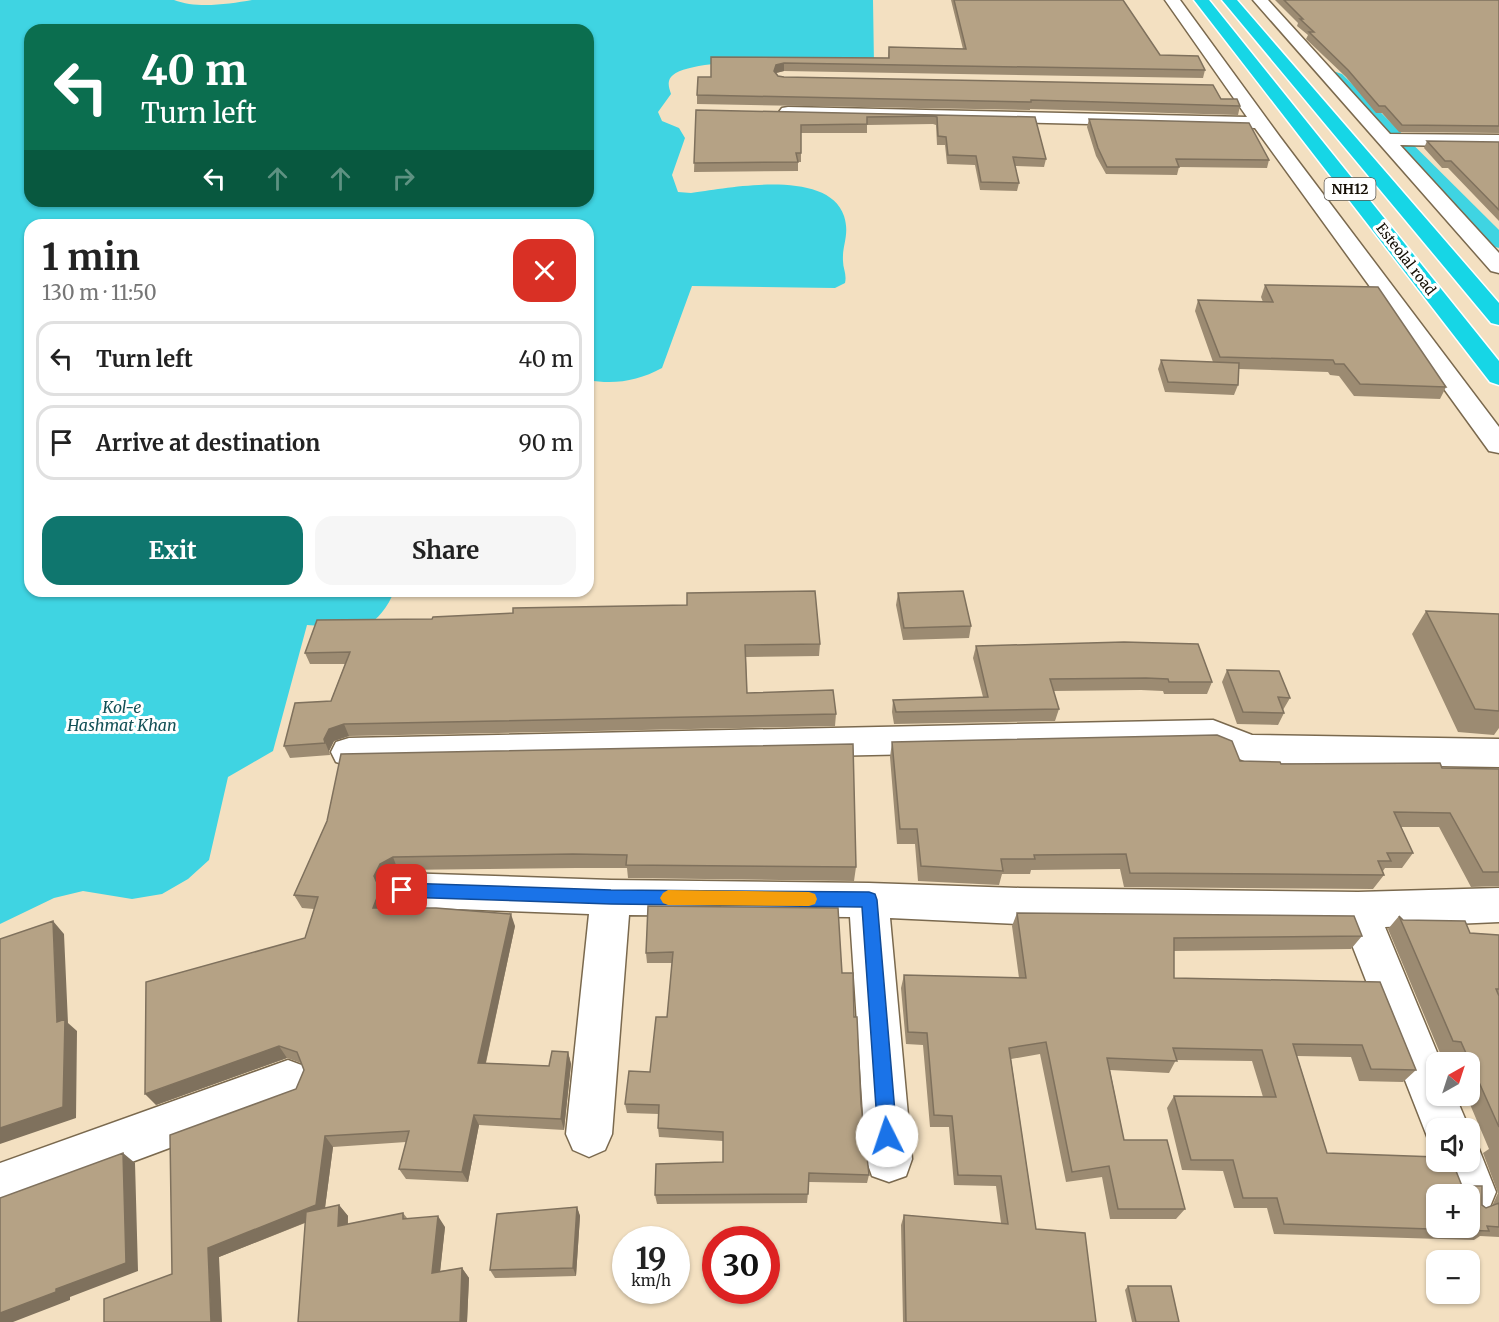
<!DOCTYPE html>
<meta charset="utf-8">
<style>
body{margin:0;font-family:Merriweather,serif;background:#f6f6f6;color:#222;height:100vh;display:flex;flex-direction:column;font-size:22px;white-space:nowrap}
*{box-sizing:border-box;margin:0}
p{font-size:20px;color:#767676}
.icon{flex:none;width:33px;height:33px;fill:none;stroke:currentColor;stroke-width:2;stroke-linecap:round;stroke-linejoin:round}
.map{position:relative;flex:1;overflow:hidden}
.details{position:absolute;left:24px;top:219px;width:570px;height:378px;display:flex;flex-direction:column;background:#fff;border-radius:18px;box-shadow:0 2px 4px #0004}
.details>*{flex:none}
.guide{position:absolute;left:24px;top:24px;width:570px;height:183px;border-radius:18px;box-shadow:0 2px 4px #0004;background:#0b6e4f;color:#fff;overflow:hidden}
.needle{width:39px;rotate:39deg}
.buttons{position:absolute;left:1426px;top:1052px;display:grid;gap:12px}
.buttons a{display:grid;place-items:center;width:54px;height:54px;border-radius:12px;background:#fff;box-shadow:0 2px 4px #0004;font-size:30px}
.speed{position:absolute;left:612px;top:1226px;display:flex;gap:12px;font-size:30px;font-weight:700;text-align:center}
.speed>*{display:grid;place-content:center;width:78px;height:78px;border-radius:50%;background:#fff;box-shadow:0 2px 4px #0004;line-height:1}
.speed small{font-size:15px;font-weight:400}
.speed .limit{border:9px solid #d22;background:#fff;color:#111}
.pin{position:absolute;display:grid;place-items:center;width:51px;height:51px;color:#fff;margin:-26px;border-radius:12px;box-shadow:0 3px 9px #0006}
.me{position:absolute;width:66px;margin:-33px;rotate:356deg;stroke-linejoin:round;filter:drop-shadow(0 0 4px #0008)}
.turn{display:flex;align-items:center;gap:21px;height:126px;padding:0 18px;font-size:27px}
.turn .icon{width:78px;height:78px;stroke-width:2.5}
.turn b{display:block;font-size:42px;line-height:51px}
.lanes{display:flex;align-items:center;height:57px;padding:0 18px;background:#0003;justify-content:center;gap:30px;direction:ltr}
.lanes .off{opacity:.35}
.round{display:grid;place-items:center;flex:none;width:63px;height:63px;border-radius:18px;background:#f6f6f6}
.summary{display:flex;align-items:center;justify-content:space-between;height:102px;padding:0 18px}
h1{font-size:36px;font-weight:700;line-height:45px}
.button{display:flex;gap:12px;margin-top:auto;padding:12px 18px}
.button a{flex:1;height:69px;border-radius:18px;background:#0f766e;color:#fff;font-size:24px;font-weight:700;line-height:69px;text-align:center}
.button a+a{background:#f6f6f6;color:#222}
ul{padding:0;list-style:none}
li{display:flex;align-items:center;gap:18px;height:75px;margin:0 12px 9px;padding:0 6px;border:3px solid #e0e0e0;border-radius:18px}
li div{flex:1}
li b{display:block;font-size:22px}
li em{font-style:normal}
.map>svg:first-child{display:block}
</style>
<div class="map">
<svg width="1499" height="1322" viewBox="0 0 1499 1322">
<rect width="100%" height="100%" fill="#f3e0c1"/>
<!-- water -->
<path fill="#3fd4e2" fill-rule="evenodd" d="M0 0H174C197 9 228 4 252 0H873L874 65C840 64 690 53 671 77 667 82 669 88 671 94L658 112 662 121 679 128 685 138 672 175 678 192 691 193C727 188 828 168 844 216 850 235 842 244 843 261 843 269 847 274 845 283L835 288 692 286 662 368C638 381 614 385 588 380V225H30V591H394C388 608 378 618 364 629L307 625 273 751 228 777 209 860 188 879 162 894 132 899 83 891 54 898 0 924ZM30 30H588V201H30Z"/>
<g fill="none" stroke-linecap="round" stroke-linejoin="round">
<!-- canal -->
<path fill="#3fd4e2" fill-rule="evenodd" d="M1336 72 1342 74 1499 230V248L1492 246 1330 80 1328 77 1330 74Z"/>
<defs>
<path id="minor" d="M1165 0H1180L1280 137 1499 427V453L1489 451 1255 128 788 117 782 116 779 112 782 108 788 107 1247 117Z
M1253 0H1268L1390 134 1499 135V147L1400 145 1499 253V273L1491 271Z
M1213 720 1252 735 1499 739V767L1250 763 1210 748 349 766 336 762 331 752 336 742 349 738Z
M402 873 611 880 869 883 1020 888 1358 892 1499 888V922L1385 927 1441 1062H1437V1095H1455L1469 1128H1437V1147L1430 1144 1345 927 1020 924 890 918 912 1159 906 1176 889 1182 872 1176 866 1159 850 917 629 915 612 1134 605 1150 589 1157 573 1150 566 1134 589 914 402 907 388 902 382 890 388 878Z
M288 1060 304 1066 310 1082 304 1098 0 1211V1163Z
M1470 1142 1477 1144 1496 1192 1489 1209 1472 1216 1470 1215V1194H1449L1437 1161H1470Z"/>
<path id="highway" d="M1194 0H1209L1499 361V385L1490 382Z
M1222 0H1237L1499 303V325L1491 323Z"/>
</defs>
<!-- minor casing -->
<use href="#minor" stroke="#7a694e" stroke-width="3"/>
<!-- highway casing -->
<use href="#highway" stroke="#fff" stroke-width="3"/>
<!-- minor -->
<use href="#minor" fill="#fff" fill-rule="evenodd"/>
<!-- highway -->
<use href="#highway" fill="#16d6e6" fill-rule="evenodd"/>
</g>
<!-- wall -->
<path fill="#9c8b72" d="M951 0H1123L1160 55 1205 70 1203 78 784 71 776 73 778 76 784 77 1221 99 1240 106 1238 115 1030 109V110L697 104V95L711 77V57L888 58 889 47 963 49Z
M1275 0H1499V133L1399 132 1382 113H1376L1346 77 1306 39 1308 35 1297 26 1298 23Z
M696 110 1035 117 1046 159 1044 167 1015 166 1019 183 1017 191 980 190 975 165 947 164 945 145H937L936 125 933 124 867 125V133H801V162H798V171L694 172Z
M1089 119 1269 160 1267 168 1179 167 1177 175 1106 174 1096 156 1087 127Z
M1427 141 1499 142V221L1448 168H1442L1424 148Z
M1265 285 1446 387 1440 399 1354 396 1339 376 1330 375 1328 372 1239 369 1238 385 1234 395 1165 392 1158 369 1161 360 1213 362 1195 311 1198 300 1263 302 1261 297Z
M898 593 971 626 969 638 903 640 896 605Z
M1426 611 1499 614V728L1494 735 1458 732 1412 634Z
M820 644 819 656 746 657 747 693 836 714 835 726 349 736 334 741 329 751 330 755 290 758 284 746 331 701 345 664H310L305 653Z
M976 646 1212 682 1207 694H1164L1163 691 1141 690 1053 691 1059 709 1055 721 894 724 892 712 893 700 983 697 973 658Z
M1227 670 1290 698 1283 710 1284 713 1278 725 1237 724 1222 682Z
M892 742 1281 764 1499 769V886L1471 887 1439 827H1401L1413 853 1402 868H1385L1383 871 1384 875 1373 889 1124 887 1120 869 1031 870 1030 874H1002L999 885 918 881 915 844H897L890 757Z
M327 821 856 867 854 881 628 878 627 868H576L398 870 386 877 380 889 386 903 384 908 515 926 486 1063 549 1066 568 1052 571 1064 564 1130 479 1125 468 1182 406 1179 399 1169 406 1142 333 1147 325 1208 339 1205 348 1216V1224L403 1213 407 1218 445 1227 440 1271 462 1268 469 1278 467 1322 305 1223 219 1257 172 1274 296 1089 304 1070 301 1063 287 1058 156 1105 305 938 314 909 302 908 294 895Z
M648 906 842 973 854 1017 861 1104 869 1175 867 1183 809 1182 807 1203 657 1204 655 1195 723 1162V1141L659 1137 658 1128 659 1114 627 1113 625 1104 650 1072 667 1017 672 963H647L646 953Z
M1017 913 1362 936 1351 949 1174 951V978L1380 982 1416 1070 1403 1082 1359 1081 1351 1057 1297 1056 1327 1153 1462 1186 1486 1208 1492 1206 1498 1193 1483 1153 1489 1149 1466 1095H1470V1062H1451L1448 1054 1440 1053 1388 929 1399 916 1403 920 1470 933 1499 935V1237L1480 1236 1474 1240 1274 1234 1267 1208H1234L1223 1171 1182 1170 1167 1108 1174 1096 1263 1097 1252 1061 1176 1060 1169 1073 1110 1070 1124 1140 1185 1209 1176 1219H1110L1102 1177 1066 1182 1040 1054 1011 1059 1036 1229 1096 1322H903L901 1225 904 1215 1001 1223 996 1186 954 1185 949 1127H930L923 1045 906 1044 901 988 904 975 1019 978 1012 926Z
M577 1207 580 1216 576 1276 495 1278 490 1270Z
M1128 1286 1179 1322H1132L1125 1290Z"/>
<!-- shaded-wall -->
<path fill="#7f715d" d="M784 63V71L776 73 774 71 776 65Z
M344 724 349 736 334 741 329 751 330 755 324 739 329 729Z
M393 857 398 870 386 877 380 889 386 903 379 921 373 908 374 876 380 864Z
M511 914 515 926 483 1075 478 1063Z
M53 921 64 934 68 1023 77 1031 76 1118 0 1144V1128L57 1022Z
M279 1046 287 1058 156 1105 145 1094Z
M568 1052 571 1064 564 1130 561 1119Z
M474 1115 479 1125 468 1182 462 1172Z
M325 1136 333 1147 324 1215 219 1257 222 1322H211L208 1248Z
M123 1153 135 1163 138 1271 70 1297V1300L13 1322H0V1313Z
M339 1205 348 1216 347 1237 338 1226Z
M577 1207 580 1216 576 1276 573 1268Z
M438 1216 445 1227 439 1282 432 1273Z
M462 1268 469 1278 467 1322H460Z"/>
<!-- building -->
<path fill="#b5a285" stroke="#7f715d" stroke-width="1.5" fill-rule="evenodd" d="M954 0H1123L1160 55 1198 56 1205 70 784 63 776 65 774 71 778 76 784 77 1213 85 1221 99H1237L1240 106 1031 100V102L697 95 698 77H711V57L889 58V47L966 49Z
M1284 0H1499V126L1402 125 1385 106H1379L1348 70 1309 32H1314L1300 19H1303Z
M696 110 1035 117 1046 159 1013 157 1019 183 981 182 976 156 948 155 946 137 938 136 937 117 934 116 867 117V124L801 125V153H796L798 162 694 163Z
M1089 119 1249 123 1269 160 1176 159 1179 167H1107L1098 148Z
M1427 141 1499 142V210L1451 161H1445Z
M1265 285 1378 287 1446 387 1360 384 1344 364H1335L1333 360 1220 357 1198 300 1273 302Z
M1161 360 1239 363 1238 385 1168 382Z
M815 591 820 644 745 645 747 693 833 690 836 714 344 724 329 729 324 739 325 743 284 746 295 703 331 701 350 652 305 653 317 620 432 619 433 617 513 613V608L687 605V593Z
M963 591 971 626 904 628 898 593Z
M1426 611 1499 614V711L1475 709Z
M1124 642 1198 644 1212 682H1169L1168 679 1146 678 1050 679 1059 709 896 712 893 700 988 697 976 646Z
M1227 670 1279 671 1290 698 1278 697 1284 713 1243 712Z
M1217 735 1232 741 1240 761 1280 762 1281 764 1440 763 1442 768 1499 769V872H1483L1450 813 1394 812 1413 853H1387L1391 861H1378L1384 875 1130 873 1126 854 1034 855 1035 859H1001L1003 871 921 866 917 829H900L892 742Z
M853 744 856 867 626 865 627 855 573 854 393 857 380 864 374 876 380 890 373 908H436L511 914 478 1063 549 1066 552 1051 568 1052 561 1119 474 1115 462 1172 399 1169 409 1131 325 1136 316 1205 208 1248 211 1322H104V1299L172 1274 170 1135 296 1089 304 1070 297 1052 279 1046 145 1094 146 982 305 938 318 897 294 895 327 821 341 754Z
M648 906 838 908 842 973H853L854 1017H857L861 1104 869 1175 809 1173 808 1194 655 1195 656 1164 723 1162V1132L658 1128 659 1105 625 1104 629 1071 650 1072 656 1017H667L673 952 646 953Z
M1017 913 1354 916 1362 936 1174 938V978L1380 982 1416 1070 1371 1069 1362 1045 1293 1044 1327 1153 1437 1157V1161H1452L1462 1186H1482V1205L1486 1208 1499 1203V1227L1487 1226 1489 1231 1284 1224 1277 1198H1243L1233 1160H1191L1174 1096 1276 1097 1262 1050 1173 1048 1177 1061 1107 1058 1124 1140H1167L1185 1209H1118L1109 1166 1072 1172 1046 1042 1009 1048 1036 1229 1085 1233 1096 1322H906L904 1215 1008 1224 1001 1176 958 1175 952 1116 934 1115 927 1033 908 1032 904 975 1026 978ZM1437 1194H1470V1227H1437Z
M1399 916 1403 920 1465 921 1470 933 1499 935V989H1496L1499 996V1127L1461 1042 1453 1041Z
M53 921 57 1022 65 1019 63 1107 0 1128V939Z
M123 1153 126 1263 56 1289V1292L0 1313V1198Z
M339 1205 338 1226 403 1213V1219L438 1216 432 1273 462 1268 460 1322H298L306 1212Z
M577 1207 573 1268 490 1270 497 1214Z
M1128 1286H1171L1179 1322H1136Z"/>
<!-- route -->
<path fill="#1a73e8" stroke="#114b97" stroke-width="1.5" d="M402 883 611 890 869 892 875 894 877 900 897 1136 894 1142 887 1145 881 1142 878 1136 862 907 611 904 402 897 396 895 394 890 396 885Z"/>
<!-- slow -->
<path fill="#f59e0b" d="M668 890 809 892 815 894 817 899 815 904 809 906 668 905 663 903 660 898 663 893Z"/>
<g text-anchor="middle" stroke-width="6" stroke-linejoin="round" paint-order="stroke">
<!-- shield labels -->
<rect fill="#fff" stroke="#5a564f" stroke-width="1.5" x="1324.5" y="178" width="51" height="22" rx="4.5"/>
<g font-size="14" font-weight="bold" fill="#140e04">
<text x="1350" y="194">NH12</text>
</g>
<!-- far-street labels -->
<g font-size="14" fill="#140e04" stroke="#fff">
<text transform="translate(1406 259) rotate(52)" y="5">Esteolal road</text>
</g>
<!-- water labels -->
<g font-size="16" font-style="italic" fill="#135157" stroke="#fff">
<text x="122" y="713">Kol-e<tspan x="122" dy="18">Hashmat Khan</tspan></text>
</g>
</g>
</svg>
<div class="buttons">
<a><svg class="needle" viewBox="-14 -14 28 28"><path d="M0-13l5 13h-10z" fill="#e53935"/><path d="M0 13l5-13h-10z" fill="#767676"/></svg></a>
<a><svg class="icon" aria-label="sound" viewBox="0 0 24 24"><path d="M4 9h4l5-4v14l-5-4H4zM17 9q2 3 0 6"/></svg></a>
<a>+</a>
<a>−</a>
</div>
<div class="speed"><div>19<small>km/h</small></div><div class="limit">30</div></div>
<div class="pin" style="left:402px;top:890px;background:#d93025"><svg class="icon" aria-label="arrive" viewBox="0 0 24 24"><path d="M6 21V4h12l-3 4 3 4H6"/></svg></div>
<svg class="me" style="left:887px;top:1136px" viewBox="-20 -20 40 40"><circle r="19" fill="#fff"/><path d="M0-13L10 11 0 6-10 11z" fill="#1a73e8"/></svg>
<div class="guide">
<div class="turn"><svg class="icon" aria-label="left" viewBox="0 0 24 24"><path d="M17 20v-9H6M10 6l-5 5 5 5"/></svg><div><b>40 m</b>Turn left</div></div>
<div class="lanes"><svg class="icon" aria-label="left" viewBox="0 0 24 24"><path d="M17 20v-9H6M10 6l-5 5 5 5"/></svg><svg class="icon off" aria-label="ahead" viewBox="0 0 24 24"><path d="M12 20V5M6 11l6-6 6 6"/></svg><svg class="icon off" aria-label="ahead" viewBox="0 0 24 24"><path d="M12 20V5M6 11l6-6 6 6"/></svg><svg class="icon off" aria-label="right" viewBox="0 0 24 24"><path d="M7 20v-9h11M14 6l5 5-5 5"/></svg></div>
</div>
<section class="details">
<div class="summary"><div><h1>1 min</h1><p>130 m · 11:50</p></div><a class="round" style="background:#d93025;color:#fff"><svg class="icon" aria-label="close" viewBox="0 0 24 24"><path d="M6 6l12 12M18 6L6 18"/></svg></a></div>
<ul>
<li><svg class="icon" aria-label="left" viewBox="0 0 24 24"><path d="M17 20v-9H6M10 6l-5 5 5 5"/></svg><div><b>Turn left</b></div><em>40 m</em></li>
<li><svg class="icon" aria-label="arrive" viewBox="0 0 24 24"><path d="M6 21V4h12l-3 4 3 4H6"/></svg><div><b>Arrive at destination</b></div><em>90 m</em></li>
</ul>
<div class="button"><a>Exit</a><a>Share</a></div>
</section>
</div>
